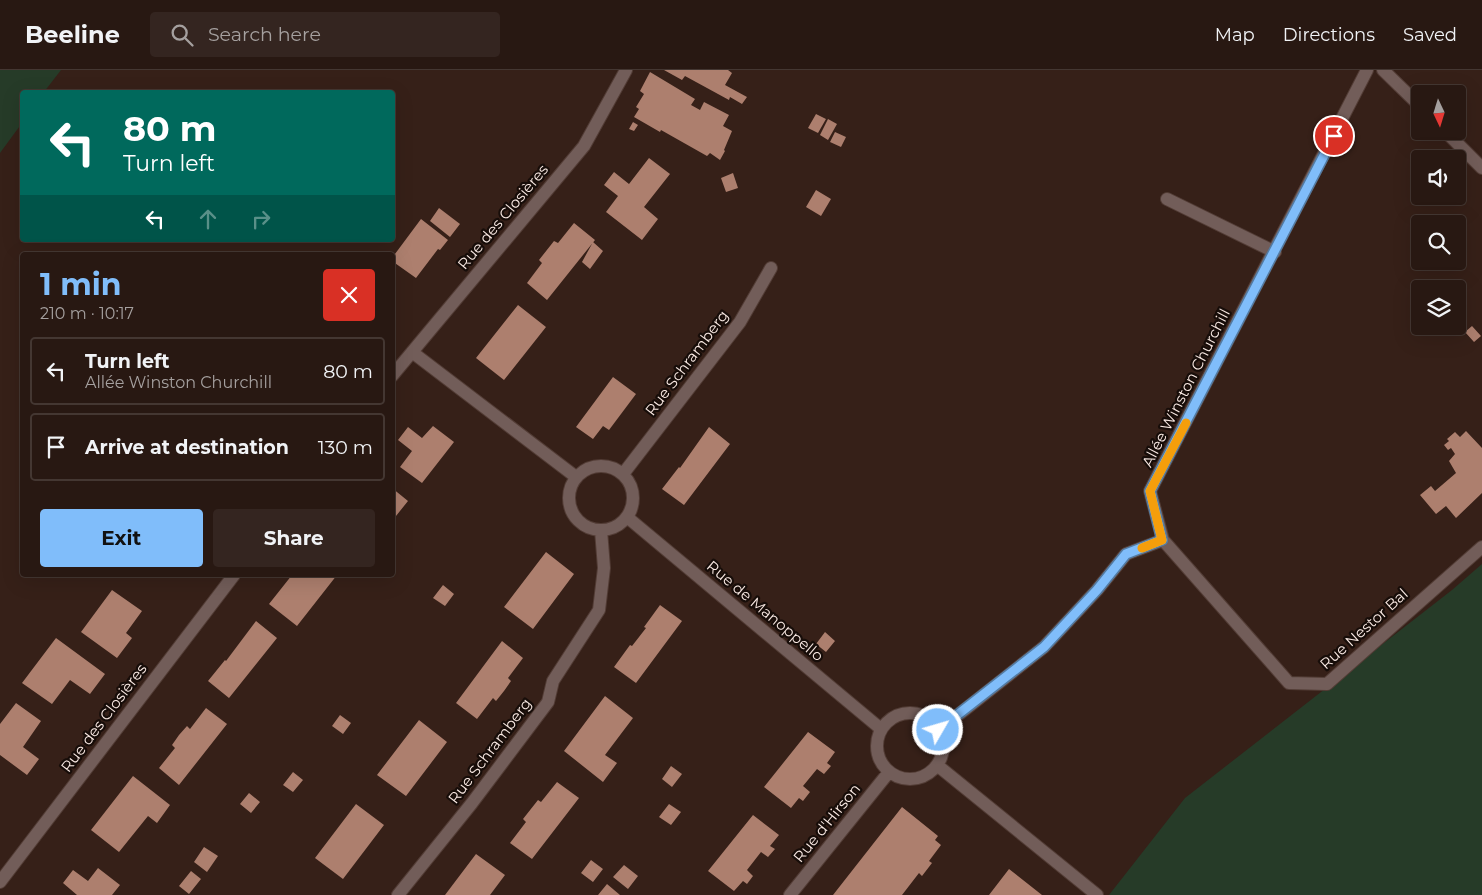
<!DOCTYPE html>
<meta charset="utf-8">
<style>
body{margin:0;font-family:Montserrat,sans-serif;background:#342520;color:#f1f3f6;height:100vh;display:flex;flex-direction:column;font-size:19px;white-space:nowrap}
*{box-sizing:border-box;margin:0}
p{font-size:16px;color:#a5a09f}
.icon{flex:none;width:28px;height:28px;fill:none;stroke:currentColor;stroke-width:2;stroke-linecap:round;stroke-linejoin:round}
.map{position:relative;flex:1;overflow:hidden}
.details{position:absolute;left:20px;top:182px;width:375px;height:325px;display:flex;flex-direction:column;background:#281812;border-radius:5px;box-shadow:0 5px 20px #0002,0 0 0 1px #443732}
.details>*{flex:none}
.guide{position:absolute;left:20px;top:20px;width:375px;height:152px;border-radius:5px;box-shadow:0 5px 20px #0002,0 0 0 1px #443732;background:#00695c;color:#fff;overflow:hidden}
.needle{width:32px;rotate:176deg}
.tools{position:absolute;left:1411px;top:15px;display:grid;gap:10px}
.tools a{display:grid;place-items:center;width:55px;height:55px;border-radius:5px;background:#281812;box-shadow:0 5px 20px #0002,0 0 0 1px #443732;font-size:25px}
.pin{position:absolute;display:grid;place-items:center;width:42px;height:42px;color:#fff;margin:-21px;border:2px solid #fff;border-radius:50%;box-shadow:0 1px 5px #0007}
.me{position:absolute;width:55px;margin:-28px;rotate:52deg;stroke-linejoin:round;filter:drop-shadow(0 0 4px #0008)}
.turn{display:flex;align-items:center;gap:18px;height:105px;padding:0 20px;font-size:22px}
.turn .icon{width:65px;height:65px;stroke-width:2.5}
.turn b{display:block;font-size:35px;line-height:42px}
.lanes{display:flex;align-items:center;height:48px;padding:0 20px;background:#0003;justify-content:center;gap:25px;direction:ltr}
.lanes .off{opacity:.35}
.round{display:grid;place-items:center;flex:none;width:52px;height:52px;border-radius:5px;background:#342520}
.head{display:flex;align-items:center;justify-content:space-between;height:85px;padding:0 20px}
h1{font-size:30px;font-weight:700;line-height:38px;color:#80bdfa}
.button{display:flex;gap:10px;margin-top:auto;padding:10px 20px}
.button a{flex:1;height:58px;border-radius:5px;background:#80bdfa;color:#111;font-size:20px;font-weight:700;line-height:58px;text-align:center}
.button a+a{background:#342520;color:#f1f3f6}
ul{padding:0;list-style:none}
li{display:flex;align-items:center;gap:15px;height:68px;margin:0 10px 8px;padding:0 10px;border:2px solid #443732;border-radius:5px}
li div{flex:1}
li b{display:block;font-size:19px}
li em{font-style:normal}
header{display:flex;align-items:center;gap:30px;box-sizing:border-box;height:70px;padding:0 25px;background:#281812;border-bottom:1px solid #443732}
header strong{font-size:24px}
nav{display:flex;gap:28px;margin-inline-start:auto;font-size:18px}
.search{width:350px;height:45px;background:#342520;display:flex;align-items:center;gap:12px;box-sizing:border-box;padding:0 18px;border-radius:5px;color:#a5a09f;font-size:19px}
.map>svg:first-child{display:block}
</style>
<header>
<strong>Beeline</strong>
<div class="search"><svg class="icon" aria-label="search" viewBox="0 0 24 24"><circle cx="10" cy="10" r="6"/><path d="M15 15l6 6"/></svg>Search here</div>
<nav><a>Map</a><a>Directions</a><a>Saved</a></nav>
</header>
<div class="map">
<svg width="1482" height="825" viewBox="0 0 1482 825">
<rect width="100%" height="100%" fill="#362018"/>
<!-- green -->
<path fill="#263b28" d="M0 0H61L44 22H22V53L0 83Z
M1482 494V825H1109L1185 728 1452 520Z"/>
<!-- building -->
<path fill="#ad7f6e" d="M664 0H728L732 3 725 15 747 27 742 34 730 27 729 30 685 6 682 10Z
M650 2 695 29 691 35 700 40 704 32 729 45 723 56 732 61 724 80 725 81 720 90 710 83 707 86 661 60 660 62 634 47 639 39 636 37 644 24 640 21Z
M816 44 826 49 818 63 808 58Z
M828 49 837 54 828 70 820 65Z
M633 52 638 55 634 61 629 59Z
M835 62 846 67 841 77 830 72Z
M649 88 670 104 644 137 658 149 642 170 606 142 618 126 604 115 614 102 629 114Z
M733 103 738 118 726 122 721 108Z
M816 120 831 129 821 146 806 137Z
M439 138 460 154 450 167 430 151Z
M421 149 448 170 440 180 438 179 416 208 392 191V188Z
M574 153 595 170 547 230 527 213 542 193 539 190 554 171 558 173Z
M593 172 603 181 590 199 582 192Z
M518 235 546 257 504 310 476 288Z
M1472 256 1481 266 1474 272 1465 262Z
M613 307 636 324 609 360 603 356 593 369 576 357Z
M433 356 454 372 422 413 400 397 412 381 398 370 408 357 422 368Z
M709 357 730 374 684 435 662 419 679 397 680 398Z
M1466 361 1482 378V423L1456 448 1446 436 1436 444 1420 425 1431 416 1435 421 1456 403 1449 391 1455 384 1451 378 1448 380 1444 375 1449 371 1447 369 1455 362 1460 367Z
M392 418 408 431 392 451Z
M546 482 574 504 533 559 504 537Z
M292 505H337L297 556 269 534Z
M443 515 454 524 445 536 433 528Z
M112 520 142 541 126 563 132 568 117 588 81 562Z
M660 535 682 551 636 613 614 597 630 575 632 576 646 558 644 557Z
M256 551 277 568 229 628 208 611 225 590 226 591Z
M825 562 835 571 826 582 816 574Z
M56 568 105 604 90 624 70 610 52 634 22 613Z
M502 571 523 588 508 608 511 611 504 621 496 631 493 628 477 649 456 633Z
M605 626 633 648 605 685 617 693 603 712 564 681Z
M16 633 41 651 23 677 39 689 27 705 0 685V654Z
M206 638 227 654 179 715 159 698 175 678 172 675 179 665 187 656 190 659Z
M340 645 351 653 343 664 332 656Z
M419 650 447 672 406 726 377 705Z
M808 662 835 682 827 693 831 696 824 704 817 699 803 716 810 722 803 731 799 728 791 738 764 717Z
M671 696 682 704 672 717 662 709Z
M293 702 303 710 293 722 283 715Z
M133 706 170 735 157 753 148 746 119 782 91 760Z
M557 712 579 728 532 789 510 773 526 752 523 749 538 730 541 732Z
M249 723 260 732 251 743 240 734Z
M356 734 384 755 343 809 315 788Z
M669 734 681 742 671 755 659 747Z
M902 737 938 766 935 770 941 775 929 791 932 793 922 806 919 803 902 825H833Z
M753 745 779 765 770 776 775 779 768 787 761 782 747 800 753 806 747 814 743 811 734 821 708 801Z
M204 777 218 786 207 802 194 792Z
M476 784 505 805 490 825H445Z
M591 790 603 799 593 812 581 803Z
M624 795 638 806 628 819 613 807Z
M98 798 120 815 112 825H77L63 813 73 800 88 811Z
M1009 799 1042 825H989Z
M191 801 201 809 189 824 179 816Z
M607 814 620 825H598Z"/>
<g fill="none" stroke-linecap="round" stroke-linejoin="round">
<defs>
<path id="street" d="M1383 0 1420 36
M1445 61 1482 98
M1167 129 1275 182
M412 282 576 407
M392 306 584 76 626 0
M569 428a32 32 0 1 1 64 0a32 32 0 1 1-64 0Z
M623 404 740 252 771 198
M627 447 881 659
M1163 470 1289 613 1327 614 1482 477
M877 676a33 33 0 1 1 66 0a33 33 0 1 1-66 0Z
M939 660 1044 577 1097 520 1126 484 1163 470 1150 421 1367 0
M937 695 1097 825
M0 812 234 505
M398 825 472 733 548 632 553 611 599 540 604 498 601 460
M790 825 889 702"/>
</defs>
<!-- street casing -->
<use href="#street" stroke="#523c35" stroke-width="14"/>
<!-- street -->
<use href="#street" stroke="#725d59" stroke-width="12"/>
</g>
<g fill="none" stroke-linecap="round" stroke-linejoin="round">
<defs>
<path id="route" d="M938 660 1044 577 1097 520 1126 484 1162 470 1150 421 1334 66"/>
</defs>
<!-- route casing -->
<use href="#route" stroke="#537ba2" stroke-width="12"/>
<!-- route -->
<use href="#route" stroke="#80bdfa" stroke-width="9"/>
<!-- slow -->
<path stroke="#f59e0b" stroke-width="9" d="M1142 478 1162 470 1150 421 1186 353"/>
</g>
<g text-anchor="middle" stroke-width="4.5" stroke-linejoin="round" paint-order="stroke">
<!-- street labels -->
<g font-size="15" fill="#fbebe5" stroke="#170d09">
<text transform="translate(503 147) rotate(-50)" y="5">Rue des Closières</text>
<text transform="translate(687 293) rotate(-53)" y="5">Rue Schramberg</text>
<text transform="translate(1186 318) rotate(-63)" y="5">Allée Winston Churchill</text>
<text transform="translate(765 541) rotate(40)" y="5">Rue de Manoppello</text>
<text transform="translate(1364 559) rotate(-42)" y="5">Rue Nestor Bal</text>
<text transform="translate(104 648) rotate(-53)" y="5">Rue des Closières</text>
<text transform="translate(490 681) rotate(-53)" y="5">Rue Schramberg</text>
<text transform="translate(827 753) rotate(-51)" y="5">Rue d'Hirson</text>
</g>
</g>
</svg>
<div class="tools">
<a><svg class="needle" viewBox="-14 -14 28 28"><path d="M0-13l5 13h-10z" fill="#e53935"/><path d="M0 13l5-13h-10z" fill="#a5a09f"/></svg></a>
<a><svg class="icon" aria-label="sound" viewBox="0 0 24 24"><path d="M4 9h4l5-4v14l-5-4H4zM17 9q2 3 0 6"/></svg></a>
<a><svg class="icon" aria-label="search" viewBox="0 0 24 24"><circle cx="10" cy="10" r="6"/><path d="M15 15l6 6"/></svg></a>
<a><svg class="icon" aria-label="layers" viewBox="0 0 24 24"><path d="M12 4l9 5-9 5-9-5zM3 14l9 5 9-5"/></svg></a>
</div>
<div class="pin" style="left:1334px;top:66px;background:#d93025"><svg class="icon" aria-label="arrive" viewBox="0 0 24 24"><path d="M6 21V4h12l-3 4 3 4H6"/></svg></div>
<svg class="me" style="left:938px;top:660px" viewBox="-20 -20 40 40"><circle r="17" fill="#80bdfa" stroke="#fff" stroke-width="3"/><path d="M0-11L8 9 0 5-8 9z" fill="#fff"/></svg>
<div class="guide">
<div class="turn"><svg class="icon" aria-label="left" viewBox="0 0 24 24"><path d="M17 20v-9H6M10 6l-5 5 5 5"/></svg><div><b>80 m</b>Turn left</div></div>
<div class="lanes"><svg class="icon" aria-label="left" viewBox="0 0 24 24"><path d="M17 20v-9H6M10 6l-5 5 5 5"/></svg><svg class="icon off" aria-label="ahead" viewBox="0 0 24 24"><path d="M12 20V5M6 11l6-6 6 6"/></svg><svg class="icon off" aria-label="right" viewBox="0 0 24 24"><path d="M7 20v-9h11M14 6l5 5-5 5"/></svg></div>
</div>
<section class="details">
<div class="head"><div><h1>1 min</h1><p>210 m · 10:17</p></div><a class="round" style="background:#d93025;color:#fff"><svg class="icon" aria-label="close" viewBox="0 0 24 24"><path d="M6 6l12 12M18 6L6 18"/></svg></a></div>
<ul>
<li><svg class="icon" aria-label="left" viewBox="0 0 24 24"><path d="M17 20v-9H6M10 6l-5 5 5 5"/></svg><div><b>Turn left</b><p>Allée Winston Churchill</p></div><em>80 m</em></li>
<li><svg class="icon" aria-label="arrive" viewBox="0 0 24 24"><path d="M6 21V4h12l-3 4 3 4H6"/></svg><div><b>Arrive at destination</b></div><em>130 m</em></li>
</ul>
<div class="button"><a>Exit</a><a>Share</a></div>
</section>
</div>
